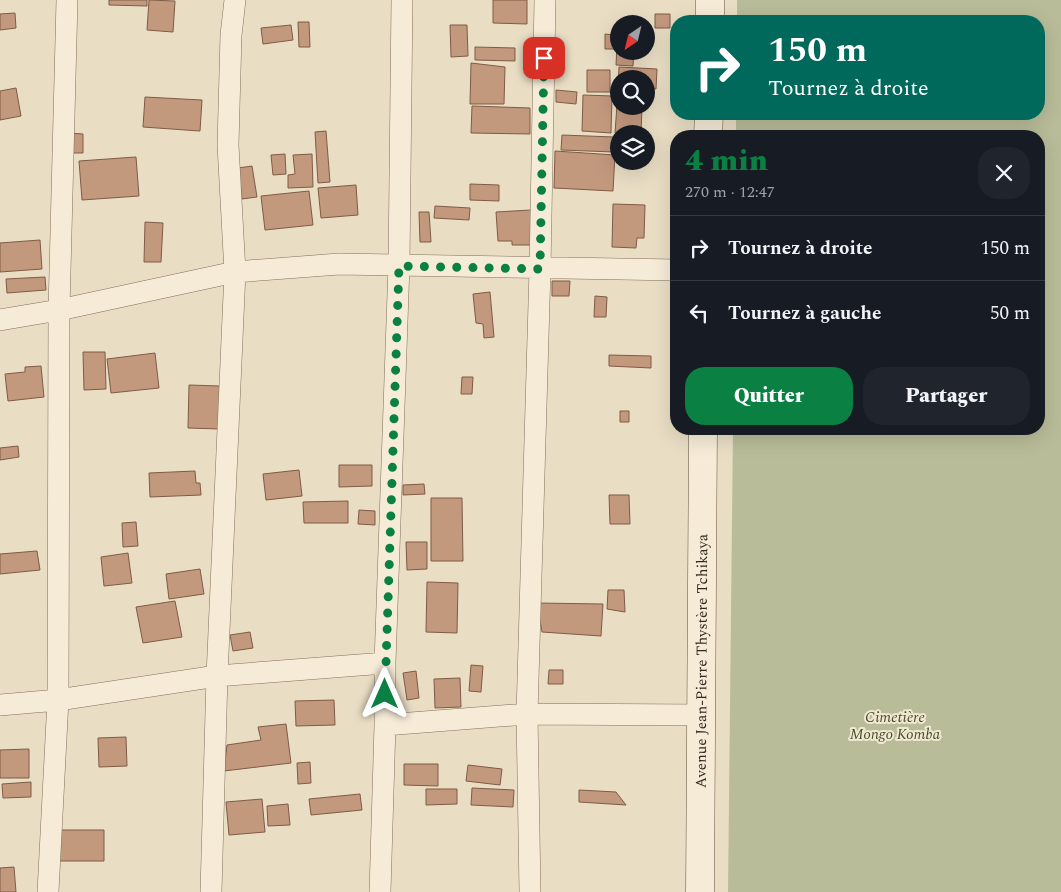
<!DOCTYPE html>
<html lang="fr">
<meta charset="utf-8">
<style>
body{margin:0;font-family:Spectral,serif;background:#20242c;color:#f1f3f6;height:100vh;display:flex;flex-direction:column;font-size:19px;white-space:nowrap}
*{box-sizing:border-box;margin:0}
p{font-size:16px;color:#9ea1a6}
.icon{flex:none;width:28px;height:28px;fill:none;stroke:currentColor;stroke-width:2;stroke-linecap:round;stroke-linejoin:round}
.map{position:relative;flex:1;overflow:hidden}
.details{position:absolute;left:670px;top:130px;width:375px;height:305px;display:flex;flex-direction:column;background:#171b24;border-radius:20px;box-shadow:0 5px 20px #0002}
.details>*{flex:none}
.top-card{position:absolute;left:670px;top:15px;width:375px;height:105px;border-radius:20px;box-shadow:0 5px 20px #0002;background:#00695c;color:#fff;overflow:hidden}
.needle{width:32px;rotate:215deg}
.fabs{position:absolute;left:610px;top:15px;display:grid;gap:10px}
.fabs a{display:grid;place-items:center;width:45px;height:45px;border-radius:50%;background:#171b24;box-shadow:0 5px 20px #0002;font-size:25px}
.pin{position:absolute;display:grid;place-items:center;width:42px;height:42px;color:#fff;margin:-21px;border-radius:10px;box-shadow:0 2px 8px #0006}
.me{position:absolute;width:55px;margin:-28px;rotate:0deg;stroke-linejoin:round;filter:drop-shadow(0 0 4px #0008)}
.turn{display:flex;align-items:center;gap:18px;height:105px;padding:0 15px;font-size:22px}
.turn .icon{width:65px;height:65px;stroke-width:2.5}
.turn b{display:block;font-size:35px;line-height:42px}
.round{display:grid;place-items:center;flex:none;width:52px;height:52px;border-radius:20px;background:#20242c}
.head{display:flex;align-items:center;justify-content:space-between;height:85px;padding:0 15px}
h1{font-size:30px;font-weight:800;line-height:38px;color:#0b8043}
.action{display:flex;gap:10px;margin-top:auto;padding:10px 15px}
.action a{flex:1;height:58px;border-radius:20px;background:#0b8043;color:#fff;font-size:20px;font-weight:800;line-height:58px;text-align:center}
.action a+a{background:#20242c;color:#f1f3f6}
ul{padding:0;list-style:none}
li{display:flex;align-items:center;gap:15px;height:65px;padding:0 15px;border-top:1px solid #363941}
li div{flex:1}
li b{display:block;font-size:19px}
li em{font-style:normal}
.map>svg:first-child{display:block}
</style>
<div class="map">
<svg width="1061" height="892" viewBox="0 0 1061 892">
<rect width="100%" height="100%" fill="#e9ddc4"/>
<!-- cemetery -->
<path fill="#b8bc98" d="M737 0H1061V892H728L733 429H1039V136H736V114H1039V21H737Z"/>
<!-- building -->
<path fill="#c3997e" stroke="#7f5b45" d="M109 0H147V6L109 5Z
M149 0 175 1 173 32 147 30Z
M493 0H527V24L493 23Z
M15 13 16 28 0 30V14Z
M655 14H670V28H655Z
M298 22H309L310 47H299Z
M291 25 293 40 263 44 261 28Z
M450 25H467L468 56 451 57Z
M618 26 619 51H634L633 66 616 65Z
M605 34 614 35V49H605Z
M475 47 515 48V61L475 60Z
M471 63 505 67 504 104H470Z
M619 67 657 69 656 89 646 88V79H619L618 87Z
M587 70H610V92H587Z
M16 88 21 116 0 120V91Z
M556 90 577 92 576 104 556 102Z
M583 95 612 96 611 133 582 131Z
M145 97 202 100 200 131 143 127Z
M617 105 642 106 641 134 615 133Z
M472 106 530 108V134L471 133Z
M326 131 330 182 318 183 315 132Z
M69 133 83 134V153H68Z
M562 135 614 137V152L561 150Z
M555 151 615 155 613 191 554 188Z
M285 154 286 174 273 175 271 155Z
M312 154 313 187 288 188V175L295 174 293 155Z
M136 157 139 196 82 200 79 161Z
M252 166 257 197 242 199 238 168Z
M470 184 499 185V201L470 200Z
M356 185 358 215 321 218 318 188Z
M309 191 313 225 265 230 261 196Z
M613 204 645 205 644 238H637L636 248 612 247Z
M435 206 470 208 469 220 434 218Z
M531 210 533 245H512V241H498L496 212Z
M419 212H429L431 242H420Z
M145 222 163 223 161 262H144Z
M40 240 42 269 0 272V243Z
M45 277 46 290 7 293 6 279Z
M552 281H570L569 296H552Z
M490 292 494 337 484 338 483 324 476 323 473 294Z
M595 296 607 297 606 317H594Z
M83 352H105L106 389 84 390Z
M155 353 159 388 111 393 107 359Z
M609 355 651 356V368L609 366Z
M41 366 44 397 8 401 5 374 25 372V367Z
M462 377H473L472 394H461Z
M189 385 220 386 219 429 188 428Z
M620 411H629V422H620Z
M18 446 19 457 0 460V448Z
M339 465H372V486L339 487Z
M299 470 302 496 266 500 263 474Z
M195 471 196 483H200L201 495 150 497 149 473Z
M424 484 425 494 403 495V485Z
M609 495H629L630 524H610Z
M431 498H462L463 561H431Z
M348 501V523H304L303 502Z
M359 510 375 511V525L358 524Z
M136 522 138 546 123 547 122 523Z
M406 542H427V569L407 570Z
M37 551 40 570 0 574V554Z
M128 553 132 583 104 586 101 557Z
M200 569 204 594 169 599 166 574Z
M427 582 458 583 457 633 426 632Z
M608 590H624L625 612 607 609Z
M175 601 182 637 143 643 136 607Z
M537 603 603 604 601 636 542 632Z
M250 632 253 648 233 651 230 635Z
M471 665 483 666 481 692 469 691Z
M549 670H563V684H548Z
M416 671 419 698 407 700 403 673Z
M460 678 461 707 435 708 434 679Z
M334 700 335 725 296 726 295 701Z
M286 724 291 763 224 771 227 745 261 740 258 727Z
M126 737 127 766 99 767 98 738Z
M29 749V778H0V750Z
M310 762 311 783 298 784 297 763Z
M404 764H438V786L404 785Z
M468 765 502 769 500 785 466 781Z
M31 782V797L3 798 2 784Z
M472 788 514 790 513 807 471 805Z
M426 789H457V804L426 805Z
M579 790 616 792 626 805 579 802Z
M360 794 362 810 311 815 309 799Z
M262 799 265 832 229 835 226 802Z
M288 804 290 825 268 826 267 806Z
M56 830H104V861H56Z
M14 867 16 892H0V868Z"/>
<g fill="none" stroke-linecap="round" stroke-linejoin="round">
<defs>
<path id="street" d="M0 320 59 310 235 272 339 264 676 270
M0 705 58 700 217 676 385 663
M385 725V663L399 265 402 0
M48 892 58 700 59 310 67 0
M211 892 217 676 235 272 228 145 231 35 235 0
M380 892 385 725 527 714 702 715
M530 892 527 714 540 269 545 0"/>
<g id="secondary">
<path d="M710 21V0"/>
<path d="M708 136 709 114"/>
<path id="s1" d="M700 892 703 429"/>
</g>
</defs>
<!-- street casing -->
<use href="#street" stroke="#82705d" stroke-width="22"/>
<!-- secondary casing -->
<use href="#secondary" stroke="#645140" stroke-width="29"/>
<!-- street -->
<use href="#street" stroke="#f5ebd7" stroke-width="21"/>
<!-- secondary -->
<use href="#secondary" stroke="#f5ebd7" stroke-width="28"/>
</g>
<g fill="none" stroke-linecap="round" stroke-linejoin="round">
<!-- route -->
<path stroke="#0b8043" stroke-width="9" stroke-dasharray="0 16.2" d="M385 694 399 266 540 269 544 58"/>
</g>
<g text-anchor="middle" stroke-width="4" stroke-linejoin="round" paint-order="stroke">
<!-- street labels -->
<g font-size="15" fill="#33281f" stroke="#f1e8d3">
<text dy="5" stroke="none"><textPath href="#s1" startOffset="231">Avenue Jean-Pierre Thystère Tchikaya</textPath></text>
</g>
<!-- park labels -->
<g font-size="15" font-style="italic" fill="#454e28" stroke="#f1e8d3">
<text x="895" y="722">Cimetière<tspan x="895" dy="17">Mongo Komba</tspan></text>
</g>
</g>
</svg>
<div class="fabs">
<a><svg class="needle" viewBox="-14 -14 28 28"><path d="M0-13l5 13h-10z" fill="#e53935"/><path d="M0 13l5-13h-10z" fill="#9ea1a6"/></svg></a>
<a><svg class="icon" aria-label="search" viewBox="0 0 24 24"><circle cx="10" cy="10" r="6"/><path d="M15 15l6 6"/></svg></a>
<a><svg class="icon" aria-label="layers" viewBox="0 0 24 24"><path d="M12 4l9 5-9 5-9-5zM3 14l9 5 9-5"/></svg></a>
</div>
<div class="pin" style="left:544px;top:58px;background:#d93025"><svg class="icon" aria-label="arrive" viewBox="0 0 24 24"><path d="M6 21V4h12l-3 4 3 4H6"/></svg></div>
<svg class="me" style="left:385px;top:694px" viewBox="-20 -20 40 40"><path d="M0-17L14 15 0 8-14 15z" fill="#0b8043" stroke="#fff" stroke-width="4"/></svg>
<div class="top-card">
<div class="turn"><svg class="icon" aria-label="right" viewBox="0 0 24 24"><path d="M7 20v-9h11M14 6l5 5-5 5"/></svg><div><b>150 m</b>Tournez à droite</div></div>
</div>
<section class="details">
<div class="head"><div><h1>4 min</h1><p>270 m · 12:47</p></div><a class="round"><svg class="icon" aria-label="close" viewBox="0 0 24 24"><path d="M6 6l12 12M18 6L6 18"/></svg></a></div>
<ul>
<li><svg class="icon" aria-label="right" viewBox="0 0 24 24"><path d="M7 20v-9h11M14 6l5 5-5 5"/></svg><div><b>Tournez à droite</b></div><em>150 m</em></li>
<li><svg class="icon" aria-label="left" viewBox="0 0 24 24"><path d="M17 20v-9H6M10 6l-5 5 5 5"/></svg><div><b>Tournez à gauche</b></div><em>50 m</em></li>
</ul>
<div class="action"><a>Quitter</a><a>Partager</a></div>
</section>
</div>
